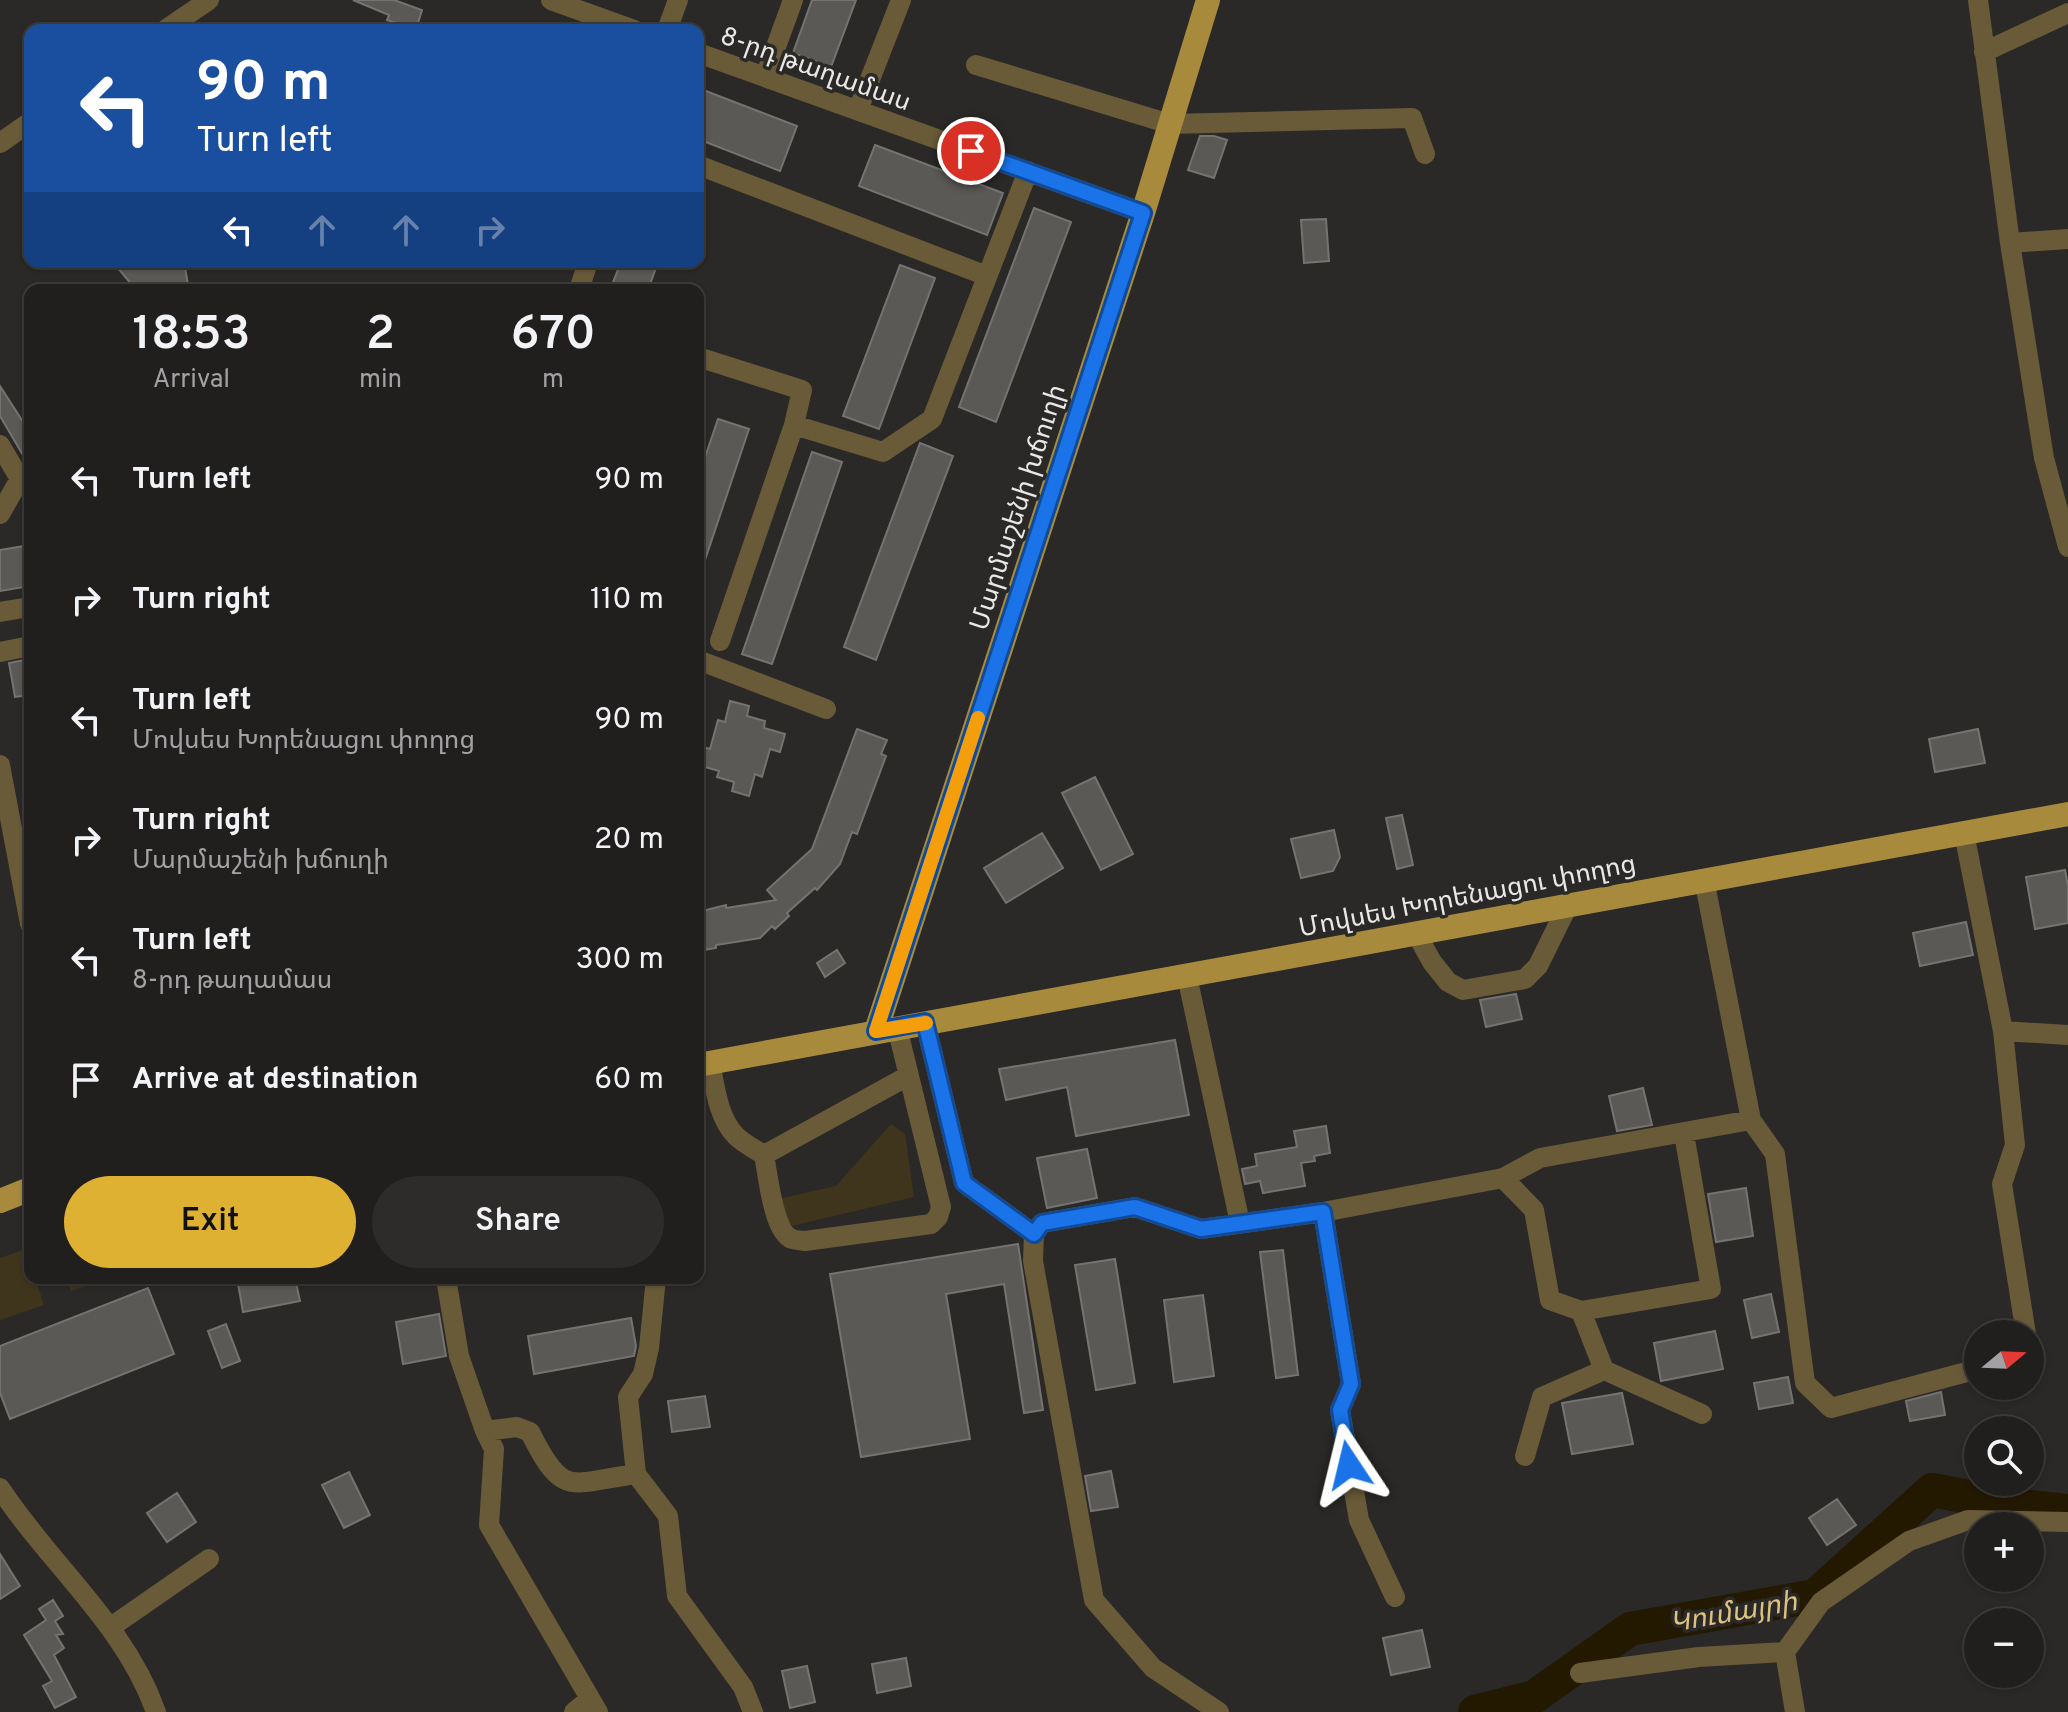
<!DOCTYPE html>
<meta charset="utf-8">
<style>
body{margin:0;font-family:Overpass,"Noto Sans Armenian",sans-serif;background:#2d2c2a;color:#f1f3f6;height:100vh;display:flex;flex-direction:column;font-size:30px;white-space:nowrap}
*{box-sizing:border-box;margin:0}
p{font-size:26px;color:#a2a2a4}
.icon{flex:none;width:44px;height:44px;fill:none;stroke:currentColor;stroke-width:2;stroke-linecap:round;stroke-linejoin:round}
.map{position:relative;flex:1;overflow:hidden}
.details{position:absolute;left:24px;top:284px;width:680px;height:1000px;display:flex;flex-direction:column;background:#201f1d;border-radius:16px;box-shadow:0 2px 6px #0004,0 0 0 2px #3d3d3b}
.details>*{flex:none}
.guide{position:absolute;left:24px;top:24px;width:680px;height:244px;border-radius:16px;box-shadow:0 2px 6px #0004,0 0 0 2px #3d3d3b;background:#1a4fa0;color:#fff;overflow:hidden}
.needle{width:52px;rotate:71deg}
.controls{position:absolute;left:1964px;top:1320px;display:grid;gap:16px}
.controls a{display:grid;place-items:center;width:80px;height:80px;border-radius:50%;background:#201f1d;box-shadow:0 2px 6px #0004,0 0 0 2px #3d3d3b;font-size:40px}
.pin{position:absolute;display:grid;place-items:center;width:68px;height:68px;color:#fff;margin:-34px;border:4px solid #fff;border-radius:50%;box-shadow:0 2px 8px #0007}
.me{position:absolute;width:88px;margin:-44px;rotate:350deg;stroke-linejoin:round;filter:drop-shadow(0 0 6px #0008)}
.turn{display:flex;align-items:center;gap:28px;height:168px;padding:0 40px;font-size:36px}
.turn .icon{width:104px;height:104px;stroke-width:2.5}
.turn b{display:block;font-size:56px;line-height:68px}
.lanes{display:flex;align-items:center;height:76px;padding:0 40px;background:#0003;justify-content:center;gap:40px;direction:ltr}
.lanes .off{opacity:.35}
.eta{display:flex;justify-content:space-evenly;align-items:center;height:136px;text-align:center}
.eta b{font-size:48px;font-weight:600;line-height:56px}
.primary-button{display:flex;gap:16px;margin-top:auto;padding:16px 40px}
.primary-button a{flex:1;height:92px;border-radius:48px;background:#deb133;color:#111;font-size:32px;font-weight:600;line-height:92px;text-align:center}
.primary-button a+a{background:#2d2c2a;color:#f1f3f6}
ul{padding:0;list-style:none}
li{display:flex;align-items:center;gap:24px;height:120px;padding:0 40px}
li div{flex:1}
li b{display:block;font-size:30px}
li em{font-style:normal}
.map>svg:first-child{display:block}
</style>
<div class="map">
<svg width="2068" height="1712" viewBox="0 0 2068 1712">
<rect width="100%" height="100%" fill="#2a2927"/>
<!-- green -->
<path fill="#3f351d" d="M891 1124 905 1134 914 1197 792 1226 786 1220 782 1198 836 1186Z
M25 1249 30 1263V1278H35L44 1305 0 1320V1258Z
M66 1278H109L71 1291Z"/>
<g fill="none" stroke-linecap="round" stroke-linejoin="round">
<!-- river -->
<path stroke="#231800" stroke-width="34" d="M1475 1712 1534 1697 1630 1629 1815 1596 1932 1490 2011 1505 2068 1511"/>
</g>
<!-- building -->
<path fill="#5a5956" stroke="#747370" stroke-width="2" d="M353 0H394L422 10 416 29 387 20 389 15Z
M812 0H856L831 67 793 53Z
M698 88 797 126 780 171 698 139Z
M1200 136H1214L1227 140 1214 178 1188 170Z
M875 145 1003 193 987 235 859 186Z
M1034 208 1071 222 996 422 959 407Z
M1326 219 1329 261 1304 263 1301 220Z
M113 262H184L189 290H136Z
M621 262H658L648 290H610Z
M900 265 935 278 879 429 843 416Z
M0 386 27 428 30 427V467L0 416Z
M718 419 749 429 701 572H698V478Z
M920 443 953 456 876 660 844 647Z
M812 452 842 462 772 664 742 654Z
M30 545V586L0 591V550Z
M30 659V695L15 697 9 663Z
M730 701 749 706 747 716 765 721 764 728 785 734 780 752 770 749 762 777 755 774 749 796 732 791 734 782 717 777 719 771 698 765 703 747 710 749 718 720 725 722Z
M857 729 887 740 881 754 886 756 857 834 852 832 840 864 817 890 815 888 787 913 789 916 775 929 772 926 760 938 716 945V948L698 951V912L726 905V908L776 900 767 890 812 849Z
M1978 729 1985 763 1935 772 1929 739Z
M1095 777 1133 854 1101 870 1062 793Z
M1402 815 1413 865 1397 869 1386 818Z
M1334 830 1340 857 1333 871 1301 878 1291 839Z
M1042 833 1063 868 1006 903 984 868Z
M2065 870 2068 886V923L2035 929 2026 877Z
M1966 922 1973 955 1920 966 1913 933Z
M837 950 845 963 825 977 817 963Z
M1516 994 1522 1019 1486 1027 1480 1000Z
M1175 1040 1189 1115 1076 1136 1067 1087 1006 1100 999 1069Z
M1643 1088 1652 1125 1617 1131 1609 1096Z
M1326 1126 1330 1153 1314 1156 1315 1161 1301 1163 1305 1186 1263 1193 1260 1181 1245 1184 1242 1169 1257 1166 1255 1154 1297 1147 1294 1131Z
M1087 1149 1097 1198 1047 1208 1037 1158Z
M1746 1188 1753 1236 1716 1242 1708 1194Z
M1018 1244 1043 1410 1024 1413 1004 1284 946 1294 970 1439 861 1457 830 1274Z
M1283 1250 1298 1375 1276 1378 1260 1252Z
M1115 1259 1135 1383 1096 1390 1075 1265Z
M237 1278H295L300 1301 243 1312Z
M148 1288 174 1354 10 1419 0 1393V1346Z
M1771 1294 1779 1332 1752 1338 1744 1300Z
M1203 1295 1214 1376 1174 1382 1164 1300Z
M439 1314 446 1356 403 1364 396 1322Z
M631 1318 636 1346 634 1356 534 1374 528 1336Z
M226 1324 240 1361 222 1368 208 1331Z
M1715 1331 1723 1369 1661 1381 1654 1343Z
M1788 1377 1793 1403 1759 1409 1754 1383Z
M1941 1392 1945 1415 1910 1421 1906 1401Z
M1622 1393 1633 1444 1572 1454 1562 1403Z
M705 1396 710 1427 672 1432 668 1401Z
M1111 1471 1118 1507 1091 1511 1085 1476Z
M349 1472 370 1515 344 1528 322 1485Z
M177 1493 196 1522 167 1542 147 1513Z
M1837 1499 1856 1525 1827 1545 1809 1518Z
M0 1554 20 1586 0 1599Z
M53 1600 63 1616 55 1621 63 1634 56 1635 64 1648 54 1655 76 1697 55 1708 43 1686 52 1681 24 1635 46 1620 39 1609Z
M1422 1630 1430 1667 1391 1675 1383 1638Z
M906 1658 911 1686 877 1693 872 1664Z
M807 1666 815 1702 790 1708 782 1671Z"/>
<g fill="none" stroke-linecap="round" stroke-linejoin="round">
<!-- minor -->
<path stroke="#695a38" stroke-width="20" d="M551 0 634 30
M1978 0 2010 243 2044 458 2068 547
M165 30 209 0
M667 30 678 0
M1984 52 2068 13
M698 53 1143 213
M976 65 1170 124 1412 118 1425 154
M765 77 793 0
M858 110 901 0
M0 143 30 122
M698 165 987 276
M2010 243 2068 239
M579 290 588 262
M698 357 802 390 794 425 883 452 932 419 1028 171
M0 445 20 479 0 514
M0 612 30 607
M720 641 794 425
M0 652 30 646
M698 660 826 709
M0 765 30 924
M1964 833 2003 1031 2015 1145 2002 1184 2026 1334
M1704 879 1751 1120 1775 1154 1805 1383 1831 1408 1978 1369
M1416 933 1432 962 1448 982 1463 990 1525 979 1538 966 1568 905
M1187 976 1240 1223
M925 1022 964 1183 1034 1234
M2003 1031 2068 1035
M710 1062C715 1087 718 1118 736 1136 744 1144 755 1149 764 1155 768 1174 773 1232 792 1239 793 1240 805 1241 805 1241L931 1224 938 1217 941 1207 897 1027
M764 1155 908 1076
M1503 1178 1534 1210 1550 1300 1581 1311 1604 1370 1702 1414
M1323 1212 1351 1384 1340 1410 1359 1520 1395 1597
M446 1278 459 1356 485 1431 494 1449 489 1525 598 1712
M656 1278 649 1348 643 1374 628 1397 636 1474 668 1516 677 1596 743 1687 753 1712
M1581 1311 1711 1289 1684 1134
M485 1431 517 1427 530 1432C563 1499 570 1483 636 1474
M1525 1456 1542 1397 1604 1370
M0 1488C50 1565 125 1624 156 1712
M111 1627 209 1559
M1785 1652 1795 1712
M1580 1673 1699 1657 1785 1652 1821 1602 1909 1541 1968 1520 2068 1522
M574 1712 590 1699
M1219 1712 1153 1668 1094 1600 1033 1261 1034 1234 1042 1223 1135 1207 1201 1229 1323 1212 1503 1178 1540 1158 1751 1120"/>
<!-- major -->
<path stroke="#a88a3d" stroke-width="24" d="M876 1031 1143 213 1208 0
M698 1065 2068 814
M0 1201 30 1189"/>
</g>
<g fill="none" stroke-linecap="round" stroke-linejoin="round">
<defs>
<path id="route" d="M971 151 1143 213 876 1031 925 1022 964 1183 1034 1234 1042 1223 1135 1207 1201 1229 1323 1212 1351 1384 1340 1410 1349 1465"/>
</defs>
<!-- route casing -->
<use href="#route" stroke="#114b97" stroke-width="20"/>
<!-- route -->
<use href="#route" stroke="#1a73e8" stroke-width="14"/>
<!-- slow -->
<path stroke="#f59e0b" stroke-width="14" d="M926 1023 876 1031 978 718"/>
</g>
<g text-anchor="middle" stroke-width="7" stroke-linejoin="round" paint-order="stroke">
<!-- street labels -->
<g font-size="26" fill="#e9e8e7" stroke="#2a2927">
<text transform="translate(816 68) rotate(20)" y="9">8-րդ թաղամաս</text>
<text transform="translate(1017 507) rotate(-72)" y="9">Մարմաշենի խճուղի</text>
<text transform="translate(1467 895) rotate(-11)" y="9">Մովսես Խորենացու փողոց</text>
</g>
<!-- water labels -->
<g font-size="28" font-style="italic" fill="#dcc17f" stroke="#2a2927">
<text transform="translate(1733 1611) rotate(-10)" y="10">Կումայրի</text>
</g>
</g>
</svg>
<div class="controls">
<a><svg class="needle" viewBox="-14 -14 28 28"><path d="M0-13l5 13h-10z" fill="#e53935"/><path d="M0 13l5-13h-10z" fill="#a2a2a4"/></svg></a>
<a><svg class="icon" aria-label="search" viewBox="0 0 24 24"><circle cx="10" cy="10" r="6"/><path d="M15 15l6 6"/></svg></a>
<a>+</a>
<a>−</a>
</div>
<div class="pin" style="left:971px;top:151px;background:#d93025"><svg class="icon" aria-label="arrive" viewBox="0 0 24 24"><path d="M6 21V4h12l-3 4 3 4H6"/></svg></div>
<svg class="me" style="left:1349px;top:1465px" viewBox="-20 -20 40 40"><path d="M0-17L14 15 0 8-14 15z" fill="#1a73e8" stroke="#fff" stroke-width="4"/></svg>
<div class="guide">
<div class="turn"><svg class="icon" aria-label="left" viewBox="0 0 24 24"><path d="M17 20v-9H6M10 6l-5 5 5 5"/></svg><div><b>90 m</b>Turn left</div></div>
<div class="lanes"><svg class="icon" aria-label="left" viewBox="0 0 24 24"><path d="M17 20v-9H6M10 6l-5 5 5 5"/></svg><svg class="icon off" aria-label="ahead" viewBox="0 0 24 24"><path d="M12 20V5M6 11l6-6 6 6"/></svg><svg class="icon off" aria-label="ahead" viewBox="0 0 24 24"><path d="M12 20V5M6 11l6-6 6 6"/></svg><svg class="icon off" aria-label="right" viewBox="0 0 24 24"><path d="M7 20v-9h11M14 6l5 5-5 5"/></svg></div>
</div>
<section class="details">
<div class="eta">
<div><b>18:53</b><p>Arrival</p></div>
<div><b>2</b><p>min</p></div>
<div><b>670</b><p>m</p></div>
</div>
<ul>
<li><svg class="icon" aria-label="left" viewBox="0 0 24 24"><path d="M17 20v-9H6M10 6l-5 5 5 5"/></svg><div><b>Turn left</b></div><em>90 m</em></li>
<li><svg class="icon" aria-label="right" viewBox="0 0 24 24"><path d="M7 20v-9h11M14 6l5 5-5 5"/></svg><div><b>Turn right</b></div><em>110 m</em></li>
<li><svg class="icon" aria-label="left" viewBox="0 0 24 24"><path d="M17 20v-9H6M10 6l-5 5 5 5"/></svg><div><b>Turn left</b><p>Մովսես Խորենացու փողոց</p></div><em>90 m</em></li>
<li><svg class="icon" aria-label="right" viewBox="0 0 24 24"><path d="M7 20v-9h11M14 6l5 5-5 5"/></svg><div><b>Turn right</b><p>Մարմաշենի խճուղի</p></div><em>20 m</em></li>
<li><svg class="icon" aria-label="left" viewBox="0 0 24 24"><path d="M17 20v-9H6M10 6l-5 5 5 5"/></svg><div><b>Turn left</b><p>8-րդ թաղամաս</p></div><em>300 m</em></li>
<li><svg class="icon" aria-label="arrive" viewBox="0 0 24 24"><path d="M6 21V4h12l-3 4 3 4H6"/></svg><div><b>Arrive at destination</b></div><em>60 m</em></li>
</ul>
<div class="primary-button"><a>Exit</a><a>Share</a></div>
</section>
</div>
